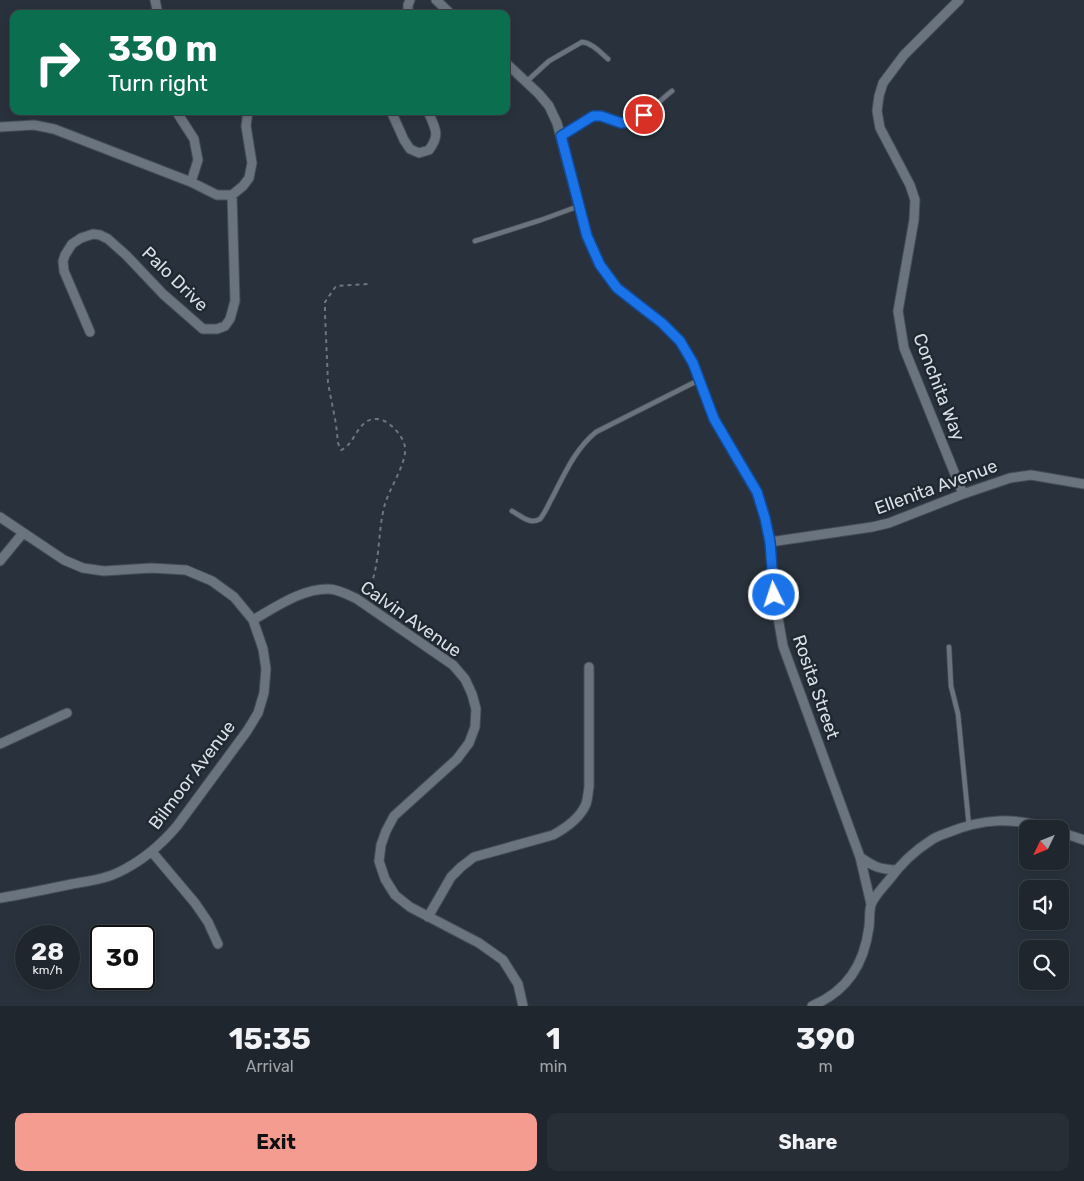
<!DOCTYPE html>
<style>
body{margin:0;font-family:Rubik,sans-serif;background:#272e35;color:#f1f3f6;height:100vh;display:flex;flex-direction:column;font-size:19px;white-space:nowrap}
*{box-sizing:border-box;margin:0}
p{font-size:16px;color:#a1a5aa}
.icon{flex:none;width:28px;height:28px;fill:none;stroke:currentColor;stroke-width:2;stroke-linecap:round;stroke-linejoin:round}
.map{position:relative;height:1006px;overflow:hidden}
.drawer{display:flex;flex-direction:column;background:#1f262d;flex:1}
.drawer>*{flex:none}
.top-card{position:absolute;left:10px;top:10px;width:500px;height:105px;border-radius:10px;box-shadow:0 2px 8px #0003,0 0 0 1px #3c4349;background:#0b6e4f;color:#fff;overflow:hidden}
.needle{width:32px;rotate:227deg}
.controls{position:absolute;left:1019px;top:820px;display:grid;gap:10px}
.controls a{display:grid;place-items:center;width:50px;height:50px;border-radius:10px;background:#1f262d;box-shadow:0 2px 8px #0003,0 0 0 1px #3c4349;font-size:25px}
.speed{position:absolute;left:15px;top:925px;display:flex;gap:10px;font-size:25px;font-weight:700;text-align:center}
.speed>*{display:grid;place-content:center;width:65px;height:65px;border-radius:50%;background:#1f262d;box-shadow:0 2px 8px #0003,0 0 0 1px #3c4349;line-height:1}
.speed small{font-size:12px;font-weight:400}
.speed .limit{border:2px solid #111;border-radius:8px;background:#fff;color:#111}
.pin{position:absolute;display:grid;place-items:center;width:42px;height:42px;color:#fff;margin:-21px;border:2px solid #fff;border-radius:50%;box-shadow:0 1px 5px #0007}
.me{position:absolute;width:55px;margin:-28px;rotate:356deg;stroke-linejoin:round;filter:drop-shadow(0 0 4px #0008)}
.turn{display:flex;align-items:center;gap:18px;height:105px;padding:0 15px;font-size:22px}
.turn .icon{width:65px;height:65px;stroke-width:2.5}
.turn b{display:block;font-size:35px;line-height:42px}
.eta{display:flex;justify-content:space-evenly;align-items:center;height:85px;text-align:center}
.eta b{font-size:30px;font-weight:700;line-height:35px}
.primary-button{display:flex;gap:10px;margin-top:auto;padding:10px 15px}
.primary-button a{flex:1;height:58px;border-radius:10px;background:#f59c90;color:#111;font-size:20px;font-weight:700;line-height:58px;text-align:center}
.primary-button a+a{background:#272e35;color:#f1f3f6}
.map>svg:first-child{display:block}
</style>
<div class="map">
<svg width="1084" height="1006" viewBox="0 0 1084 1006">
<rect width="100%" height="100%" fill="#29323c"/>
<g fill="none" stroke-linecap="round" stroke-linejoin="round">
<defs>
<path id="lane" d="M526 82 549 61 582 42C592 43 600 52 608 59
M561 136 593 116C602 114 610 122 619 123 640 125 657 102 672 91
M475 241 541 220 579 206
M512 511C521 516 530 525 540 519 545 513 548 505 552 498 564 475 575 449 596 432L699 380
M949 647 951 686 958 714 969 826"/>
<path id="street" d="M155 0 158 14
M436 0 451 14
M959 0 904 55 883 83 879 96 877 111 880 128 910 185 915 200 914 220 898 311 904 348 963 494
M408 14V5L410 0
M506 63 539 94 549 106 557 123 587 236 600 265 617 287 640 306 662 323 680 341 693 363 714 419 757 493 765 518 770 542 774 595 783 646 860 857 871 904
M176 111 194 139 198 160 191 182
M391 111 404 140 410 149 419 153 429 150C441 134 435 129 428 111
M0 127 34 125 54 129 191 182 217 195H232L243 186 249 178 252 163 246 126 248 111
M90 332 64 271 63 261 65 255 72 244 81 238 93 234 100 235 108 239 126 255 163 294 203 329H217L225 326 230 319 235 301 232 195
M0 517 64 560 83 568 104 571 151 568 186 570 212 581 234 597 253 620 263 649 266 669 264 693 258 713 247 731 177 826C160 846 141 862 117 873 103 880 87 881 72 884 48 889 24 894 0 898
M770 542 872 527 889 523 963 494 1010 478 1031 475 1084 484
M0 561 23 533
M253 620C276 607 301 589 328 589 338 589 349 595 357 599L453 665 465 679 472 694 476 709 475 727 469 743 457 759 394 816 386 831 381 845 379 861 385 879 395 895 410 907 479 943 503 960 518 984 523 1006
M0 744 67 713
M1060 832 1084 840
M152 852 195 903 208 922 218 944
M860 857C874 867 879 869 896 870
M428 917 451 877 461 867 474 857 553 835C566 828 580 818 586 804 588 798 588 792 589 787V667
M812 1006C847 991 864 965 869 927 870 920 869 911 871 905 873 898 884 886 889 880 900 865 914 851 930 841 935 837 941 835 947 833 983 818 1014 817 1051 829"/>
</defs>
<!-- lane casing -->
<use href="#lane" stroke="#464d55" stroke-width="6"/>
<!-- street casing -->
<use href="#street" stroke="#464d55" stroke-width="11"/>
<!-- path -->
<path stroke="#6d757e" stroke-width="2" stroke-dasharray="4 4" stroke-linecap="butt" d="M367 593C381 569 377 531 385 504 390 487 407 463 405 447 403 435 389 420 377 419 357 418 356 444 341 450L338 443 336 424 328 383 325 314V302L336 286 368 284"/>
<!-- lane -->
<use href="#lane" stroke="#6a747f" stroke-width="4.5"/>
<!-- street -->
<use href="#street" stroke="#6a747f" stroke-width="9"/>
</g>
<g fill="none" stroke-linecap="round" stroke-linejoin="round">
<defs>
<path id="route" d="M644 115 628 122 621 123 601 116H593L561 136 587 236 600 265 617 288 640 306 662 323 680 341 693 363 714 419 757 492 765 518 770 542 774 595"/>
</defs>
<!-- route casing -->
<use href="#route" stroke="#114b97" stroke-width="12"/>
<!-- route -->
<use href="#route" stroke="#1a73e8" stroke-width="9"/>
</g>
<g text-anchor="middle" stroke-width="5" stroke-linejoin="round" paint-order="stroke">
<!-- street labels -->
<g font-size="18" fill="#dadfe6" stroke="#202831">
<text transform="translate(175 279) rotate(44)" y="6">Palo Drive</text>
<text transform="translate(939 387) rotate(69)" y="6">Conchita Way</text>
<text transform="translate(936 487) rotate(-20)" y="6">Ellenita Avenue</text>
<text transform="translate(411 619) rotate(35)" y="6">Calvin Avenue</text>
<text transform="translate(816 687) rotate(71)" y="6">Rosita Street</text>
<text transform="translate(192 775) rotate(-53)" y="6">Bilmoor Avenue</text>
</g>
</g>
</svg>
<div class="controls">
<a><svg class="needle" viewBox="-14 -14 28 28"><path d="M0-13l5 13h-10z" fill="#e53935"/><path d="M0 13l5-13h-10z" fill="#a1a5aa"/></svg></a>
<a><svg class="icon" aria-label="sound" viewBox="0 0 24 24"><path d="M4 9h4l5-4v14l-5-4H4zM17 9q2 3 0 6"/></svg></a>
<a><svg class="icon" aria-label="search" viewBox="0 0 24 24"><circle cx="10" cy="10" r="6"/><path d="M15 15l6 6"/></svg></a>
</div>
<div class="speed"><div>28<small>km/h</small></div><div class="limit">30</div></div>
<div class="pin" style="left:644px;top:115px;background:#d93025"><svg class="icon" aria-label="arrive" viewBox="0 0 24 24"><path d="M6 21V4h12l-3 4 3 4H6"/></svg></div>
<svg class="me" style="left:774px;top:595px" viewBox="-20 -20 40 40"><circle r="17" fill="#1a73e8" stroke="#fff" stroke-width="3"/><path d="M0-11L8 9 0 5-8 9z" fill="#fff"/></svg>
<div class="top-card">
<div class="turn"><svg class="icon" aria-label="right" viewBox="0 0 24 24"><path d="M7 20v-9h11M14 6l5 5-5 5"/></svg><div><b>330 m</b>Turn right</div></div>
</div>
</div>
<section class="drawer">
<div class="eta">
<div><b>15:35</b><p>Arrival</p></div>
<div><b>1</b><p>min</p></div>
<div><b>390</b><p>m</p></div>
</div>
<div class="primary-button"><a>Exit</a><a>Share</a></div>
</section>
